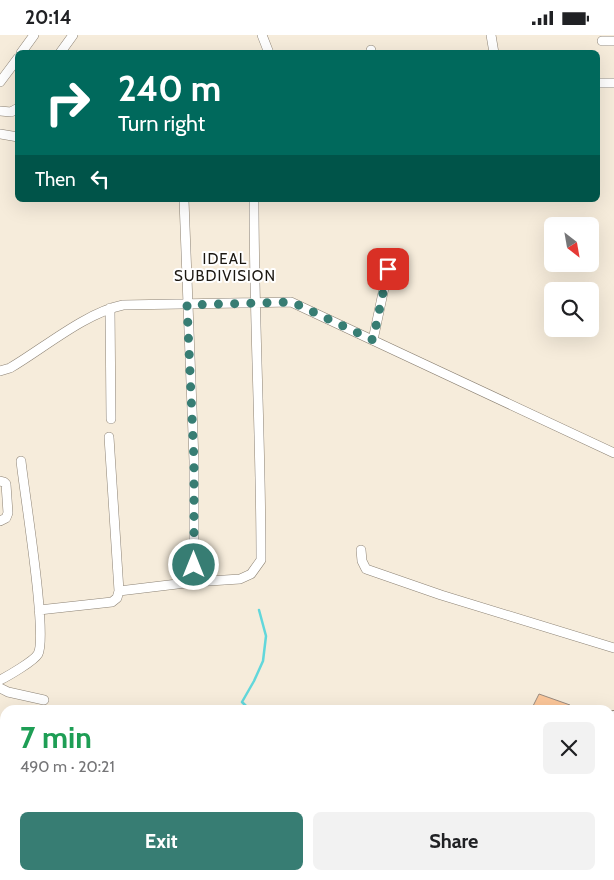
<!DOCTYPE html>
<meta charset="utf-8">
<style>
body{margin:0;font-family:Cabin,sans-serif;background:#f2f2f2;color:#202124;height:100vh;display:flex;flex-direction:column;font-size:19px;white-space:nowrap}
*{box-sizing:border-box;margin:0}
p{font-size:16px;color:#757577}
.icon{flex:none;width:28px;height:28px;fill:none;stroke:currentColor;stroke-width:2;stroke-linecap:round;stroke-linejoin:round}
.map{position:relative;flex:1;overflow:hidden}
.drawer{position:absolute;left:0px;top:670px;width:615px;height:175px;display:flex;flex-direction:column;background:#fff;border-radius:15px 15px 0 0;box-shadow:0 5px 20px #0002}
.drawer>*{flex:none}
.hud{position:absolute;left:15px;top:15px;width:585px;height:152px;border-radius:8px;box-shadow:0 5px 20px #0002;background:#00695c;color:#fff;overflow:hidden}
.needle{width:32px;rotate:149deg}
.tools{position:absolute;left:544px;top:182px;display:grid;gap:10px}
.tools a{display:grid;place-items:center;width:55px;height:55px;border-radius:8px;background:#fff;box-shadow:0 5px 20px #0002;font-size:25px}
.pin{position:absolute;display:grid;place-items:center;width:42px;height:42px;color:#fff;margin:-21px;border-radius:10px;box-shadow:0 2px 8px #0006}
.me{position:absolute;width:55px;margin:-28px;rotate:0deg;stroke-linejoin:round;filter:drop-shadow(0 0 4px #0008)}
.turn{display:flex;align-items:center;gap:18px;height:105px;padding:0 20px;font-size:22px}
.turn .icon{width:65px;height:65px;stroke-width:2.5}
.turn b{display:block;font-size:35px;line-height:42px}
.then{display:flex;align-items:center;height:48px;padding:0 20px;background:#0003;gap:10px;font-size:19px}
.round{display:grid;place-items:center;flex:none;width:52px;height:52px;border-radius:8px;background:#f2f2f2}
.overview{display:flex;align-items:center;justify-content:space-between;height:85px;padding:0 20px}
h1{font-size:30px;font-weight:700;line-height:38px;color:#1e9e55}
.cta{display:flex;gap:10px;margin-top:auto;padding:10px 20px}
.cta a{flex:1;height:58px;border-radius:8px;background:#377d73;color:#fff;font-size:20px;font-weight:700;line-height:58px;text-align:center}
.cta a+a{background:#f2f2f2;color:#202124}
.status{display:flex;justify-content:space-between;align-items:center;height:35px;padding:0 25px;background:#fff;direction:ltr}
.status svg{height:14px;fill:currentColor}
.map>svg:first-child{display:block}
</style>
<div class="status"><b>20:14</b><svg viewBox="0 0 49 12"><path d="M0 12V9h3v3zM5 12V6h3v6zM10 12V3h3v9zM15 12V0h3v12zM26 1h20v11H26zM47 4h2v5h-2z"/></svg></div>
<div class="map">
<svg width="614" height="845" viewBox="0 0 614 845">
<rect width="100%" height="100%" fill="#f6ecdb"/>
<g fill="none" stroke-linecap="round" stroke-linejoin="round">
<!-- stream -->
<path stroke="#62d7db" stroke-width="2.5" d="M250 675 242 667 254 646 263 626 266 601 259 575
M308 845 309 840"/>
</g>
<!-- building -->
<path fill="#fbc699" stroke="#9a8b7f" d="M539 659 570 670 568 675H531Z"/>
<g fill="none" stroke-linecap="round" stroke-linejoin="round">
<defs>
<path id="minor" d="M262 0 269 18
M491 0 494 18
M602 6H614
M21 18 34 0
M60 18 73 0
M371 18V15
M0 47 18 23
M598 48H614
M0 76 11 77 18 73
M0 99 18 102
M184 165 194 426V547
M110 273 111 384
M373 305 388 234
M0 336 10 333C44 313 85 278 123 270L291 267 614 418
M0 446 4 447 6 449 8 478 6 483 0 486
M361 515 362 526 366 534 441 560 614 613
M119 556 194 547 240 544 251 539 261 525C261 405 254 285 254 165
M39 575 112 567 117 563 119 556 109 402
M0 645C8 641 34 626 38 619 48 601 24 456 21 426
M0 653 8 657 44 665
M0 692 5 695"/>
<path id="highway" d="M610 690 614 682
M610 711 614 702
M537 845 539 840
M550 845 552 840"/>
</defs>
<!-- minor casing -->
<use href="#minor" stroke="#8c8274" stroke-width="10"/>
<!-- highway casing -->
<use href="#highway" stroke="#8c8274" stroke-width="14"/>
<!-- minor -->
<use href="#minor" stroke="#fff" stroke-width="9"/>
<!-- highway -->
<use href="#highway" stroke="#fff" stroke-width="12"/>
</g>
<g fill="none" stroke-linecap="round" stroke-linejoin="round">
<!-- route -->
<path stroke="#377d73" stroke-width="9" stroke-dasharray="0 16.2" d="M194 530V426L187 270 292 267 373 305 388 234"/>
</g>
<g text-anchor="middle" stroke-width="4" stroke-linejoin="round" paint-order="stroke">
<!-- neighbourhood labels -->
<g font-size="15" letter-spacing="1" fill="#1c1812" stroke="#fff">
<text x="225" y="229">IDEAL<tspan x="225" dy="17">SUBDIVISION</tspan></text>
</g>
</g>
</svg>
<div class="tools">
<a><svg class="needle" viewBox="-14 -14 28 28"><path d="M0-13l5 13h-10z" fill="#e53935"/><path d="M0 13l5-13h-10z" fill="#757577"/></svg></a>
<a><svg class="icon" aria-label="search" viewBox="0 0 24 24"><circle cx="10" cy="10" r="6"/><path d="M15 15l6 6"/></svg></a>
</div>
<div class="pin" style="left:388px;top:234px;background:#d93025"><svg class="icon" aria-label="arrive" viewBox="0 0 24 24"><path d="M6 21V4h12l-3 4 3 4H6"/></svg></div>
<svg class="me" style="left:194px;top:530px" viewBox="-20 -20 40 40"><circle r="17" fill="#377d73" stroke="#fff" stroke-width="3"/><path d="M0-11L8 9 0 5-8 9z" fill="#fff"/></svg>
<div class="hud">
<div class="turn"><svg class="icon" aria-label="right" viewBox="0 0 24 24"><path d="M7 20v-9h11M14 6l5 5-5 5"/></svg><div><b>240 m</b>Turn right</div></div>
<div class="then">Then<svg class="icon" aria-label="left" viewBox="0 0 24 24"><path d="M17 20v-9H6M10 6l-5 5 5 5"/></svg></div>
</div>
<section class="drawer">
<div class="overview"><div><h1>7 min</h1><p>490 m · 20:21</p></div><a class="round"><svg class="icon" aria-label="close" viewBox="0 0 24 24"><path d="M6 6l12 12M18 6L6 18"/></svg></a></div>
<div class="cta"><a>Exit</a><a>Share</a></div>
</section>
</div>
